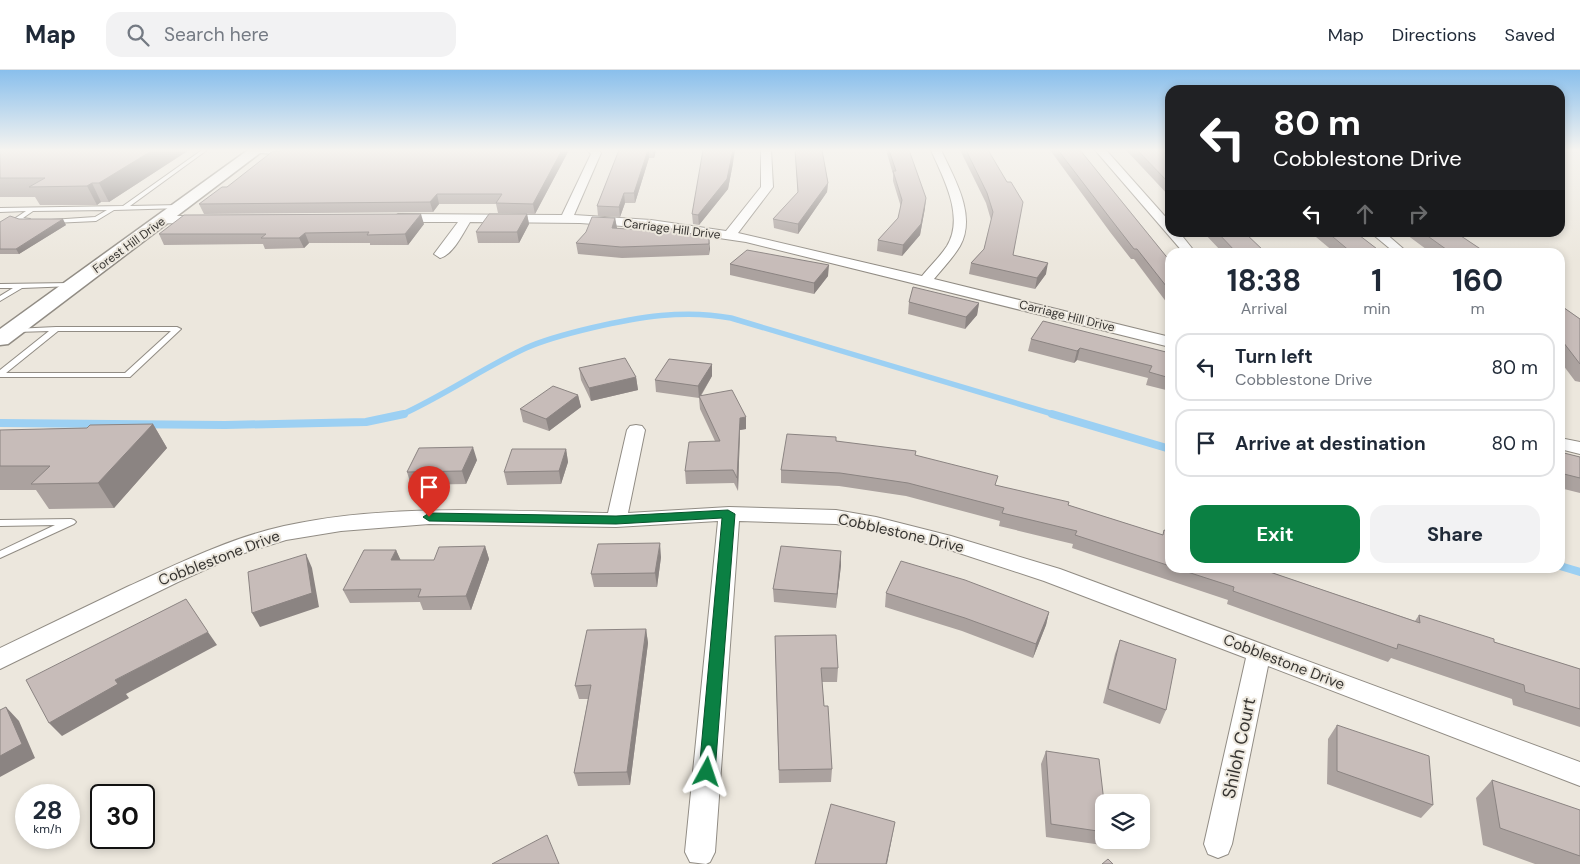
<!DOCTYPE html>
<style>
body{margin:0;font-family:"DM Sans",sans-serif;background:#f2f2f3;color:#1f2937;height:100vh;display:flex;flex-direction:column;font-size:19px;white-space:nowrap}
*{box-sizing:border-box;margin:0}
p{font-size:16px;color:#747a83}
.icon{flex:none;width:28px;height:28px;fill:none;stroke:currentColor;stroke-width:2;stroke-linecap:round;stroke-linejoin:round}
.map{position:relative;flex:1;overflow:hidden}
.sheet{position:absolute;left:1165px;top:178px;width:400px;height:325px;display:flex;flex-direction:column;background:#fff;border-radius:15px;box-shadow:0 2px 8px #0003}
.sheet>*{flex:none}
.banner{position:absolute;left:1165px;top:15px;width:400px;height:152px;border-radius:15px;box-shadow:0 2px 8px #0003;background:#202124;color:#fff;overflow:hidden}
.tools{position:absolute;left:1095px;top:724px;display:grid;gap:10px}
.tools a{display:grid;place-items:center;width:55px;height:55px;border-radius:10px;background:#fff;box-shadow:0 2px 8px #0003;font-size:25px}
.speed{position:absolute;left:15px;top:714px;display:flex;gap:10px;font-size:25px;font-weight:700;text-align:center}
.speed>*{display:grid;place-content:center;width:65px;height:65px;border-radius:50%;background:#fff;box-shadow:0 2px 8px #0003;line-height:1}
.speed small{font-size:12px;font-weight:400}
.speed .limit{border:2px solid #111;border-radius:8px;background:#fff;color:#111}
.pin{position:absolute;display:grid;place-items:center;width:42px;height:42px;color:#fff;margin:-51px -21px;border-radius:50% 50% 50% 0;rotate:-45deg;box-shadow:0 0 5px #0007}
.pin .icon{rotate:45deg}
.me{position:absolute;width:55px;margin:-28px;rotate:5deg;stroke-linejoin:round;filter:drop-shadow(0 0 4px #0008)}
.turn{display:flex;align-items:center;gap:18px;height:105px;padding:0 25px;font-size:22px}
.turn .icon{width:65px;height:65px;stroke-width:2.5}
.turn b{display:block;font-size:35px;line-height:42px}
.lanes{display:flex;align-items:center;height:48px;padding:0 25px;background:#0003;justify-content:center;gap:25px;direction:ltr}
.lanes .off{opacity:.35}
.eta{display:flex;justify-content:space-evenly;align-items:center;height:85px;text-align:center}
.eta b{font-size:30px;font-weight:700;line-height:35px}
.cta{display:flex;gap:10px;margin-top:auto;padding:10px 25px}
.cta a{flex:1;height:58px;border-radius:15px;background:#0b8043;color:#fff;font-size:20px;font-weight:700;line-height:58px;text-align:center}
.cta a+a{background:#f2f2f3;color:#1f2937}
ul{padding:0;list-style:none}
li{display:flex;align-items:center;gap:15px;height:68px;margin:0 10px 8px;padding:0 15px;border:2px solid #e0e1e3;border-radius:15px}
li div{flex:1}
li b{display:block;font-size:19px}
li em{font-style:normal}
header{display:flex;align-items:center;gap:30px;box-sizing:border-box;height:70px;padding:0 25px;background:#fff;border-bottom:1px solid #e0e1e3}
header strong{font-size:24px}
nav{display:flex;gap:28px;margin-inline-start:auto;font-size:18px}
.search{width:350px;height:45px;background:#f2f2f3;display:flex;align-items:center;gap:12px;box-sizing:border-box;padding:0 18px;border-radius:15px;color:#747a83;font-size:19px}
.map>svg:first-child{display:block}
</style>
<header>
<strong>Map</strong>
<div class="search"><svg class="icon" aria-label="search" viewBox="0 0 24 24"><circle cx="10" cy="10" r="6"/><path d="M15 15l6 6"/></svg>Search here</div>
<nav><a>Map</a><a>Directions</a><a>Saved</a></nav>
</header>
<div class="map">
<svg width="1580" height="794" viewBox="0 0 1580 794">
<rect width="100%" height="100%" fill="#ece7dd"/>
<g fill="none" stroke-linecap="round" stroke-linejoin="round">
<!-- stream-far1 -->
<path stroke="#9cd0f3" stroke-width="5.5" d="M401 345C445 325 483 298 526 278 546 269 570 263 591 258 638 247 684 239 731 248L1056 345"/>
<!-- stream -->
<path stroke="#9cd0f3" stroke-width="8" d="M1052 344 1170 379
M0 353 225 355 366 352 404 344
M1560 496 1580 502"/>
<defs>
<path id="service" d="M202 80H207L130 136 180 135 183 137 182 138 114 140 96 151 53 153 50 151 51 150 95 147 107 140 33 141 23 148 30 149V151C26 152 18 152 14 149L26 141 0 142V138L123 136Z
M71 213 74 215 73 216 22 218 0 231V226L13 218H0V214Z
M56 257H177L181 259 130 307H0V300L49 261 16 262 14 261V259ZM58 261H171L125 303H6Z
M71 449 74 450 76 452 74 454 0 488V481L55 455 0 456V450Z"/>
<path id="minor" d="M252 80H291C284 85 259 85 252 80Z
M587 80H599L601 83 574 145 651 150 726 161 761 117V80H771L773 117 738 163 922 206C930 196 940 187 947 176 965 146 943 108 931 80H941C954 108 977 145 960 176 953 188 943 198 934 209L1170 267V277L746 172 651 158 580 153 470 152C463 163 453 185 440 188L434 184 458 152H398L392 148 398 144 562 145 591 84Z
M1095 80H1106L1170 152V162H1179L1195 182H1183Z
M161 146H203L209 150 203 154 157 153 155 150Z
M1370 162H1384L1407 182H1394Z
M636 355 642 356 645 360 628 443 729 437 836 440 876 447 951 466 1060 499 1580 692V716L1268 596 1232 774 1228 784 1218 788 1208 784 1204 774 1246 588 1044 511 947 479 876 461 836 454 739 451 715 782 710 792 706 794 690 792 685 782 718 451 616 457 429 454 341 461 286 470 238 485 178 512 0 599V578C43 557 86 537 129 516 179 493 230 468 284 456 388 433 501 441 608 443L627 360 630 356Z
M1560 368 1580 372V384L1560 379Z"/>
<path id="secondary" d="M248 80H264L8 274 0 275V259Z"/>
</defs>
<!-- service casing -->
<use href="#service" stroke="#918c84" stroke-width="2"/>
<!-- minor casing -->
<use href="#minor" stroke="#918c84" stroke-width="2"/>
<!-- secondary casing -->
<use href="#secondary" stroke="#918c84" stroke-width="3"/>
<!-- service -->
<use href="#service" fill="#fff" fill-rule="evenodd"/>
<!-- minor -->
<use href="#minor" fill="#fff" fill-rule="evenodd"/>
<!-- secondary -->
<use href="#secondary" fill="#fff" fill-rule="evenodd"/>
</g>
<!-- wall -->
<path fill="#aba29f" d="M0 80H189L109 132H101L97 135H40L35 127H0Z
M281 80H569L535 144 498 143 496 134H439L433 142 204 144 199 134 227 117Z
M619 80H656L654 88H649L635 133H625L620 147 598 146 597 136Z
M795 80H822L828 113 827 122 798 164 774 158 773 149 798 123Z
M886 80H909L925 138 920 165 902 186 877 181 878 170 898 148 901 137 893 111V104Z
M960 80H988L1013 185 1046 204 1035 219 969 204 971 193 984 179 991 150 986 133Z
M1050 80H1080L1170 191V237L1134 189H1131L1110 162Z
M1126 80H1164L1170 86V127Z
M733 93 728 119 699 155 693 154 692 144Z
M527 144 529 154 519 173H478L476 162Z
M615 148 617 158 709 168V185L622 188 578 184 576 173Z
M19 149 66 155 19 184H0V152Z
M424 154 408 175H370V173H309L304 178 265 179 263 174 164 175 159 164Z
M1203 162H1244L1265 182H1222Z
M1310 162H1355L1381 182H1334Z
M1403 162H1455L1485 182H1430Z
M730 194 828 206 814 224 730 205Z
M909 232 979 233 977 245 965 259 908 244Z
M1560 235 1580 249V312L1575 311 1560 291Z
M1031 269 1170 283V321L1146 315 1148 308 1077 290 1074 293 1028 281Z
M712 294V306L701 326 746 359 740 360 738 421 734 413 686 414 685 401 715 371 700 339 699 328 656 322 655 310Z
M579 298 636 307 638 320 591 331 581 310Z
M578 325 581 337 549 361 523 352 520 339Z
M153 354 167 378 114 438 49 439 36 420H0V360L87 358Z
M836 371 915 386 996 415 1068 435 1163 465 1170 462V498H1258L1415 551 1419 545 1494 572 1580 599V657L1513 635 1512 629 1391 588 1388 592 1227 534 1228 530 1072 478 1073 474 999 456 1000 451 906 426 839 416 781 413V400Z
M566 379 568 392 561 414 507 415 504 402Z
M1560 382 1580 387V423L1560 418Z
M477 390 466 414 411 415 407 402Z
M485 476 489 489 471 540H423L420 532 350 533 343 520 396 480 400 490H434Z
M661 487 657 517H594L591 504Z
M841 495 836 538 774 532 773 519Z
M886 523 1049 542 1046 555 1033 588 962 561 885 537Z
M646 559 648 573 630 715 578 716 574 703 588 629H579L575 616Z
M775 566 838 598 837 612H822L824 636 832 699 831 712 779 713Z
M1120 570 1166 640 1160 654 1103 633 1115 584Z
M1337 655 1433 735 1421 748 1327 714 1328 669Z
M1046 681 1104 732V770L1102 775 1046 767 1041 694Z
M1492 710 1580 741V794H1535L1483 775 1476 728Z"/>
<!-- shaded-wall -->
<path fill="#8b8482" d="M153 80H189L109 132 99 113Z
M562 80H569L535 144 533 134Z
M648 80H649V88L635 133 634 123Z
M653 80H656L654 88Z
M733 80H735L733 93 728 119 699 155 698 145Z
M92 113 101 132 97 135 87 116Z
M828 113 827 122 798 164V154Z
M624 123 625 133 620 147 619 137Z
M437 124 439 134 433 142 430 132Z
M926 128 925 138 920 165 902 186 903 175Z
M421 144 424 154 408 175 405 164Z
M527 144 529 154 519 173 517 162Z
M615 148 617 158H612Z
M63 149 66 155 19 184 16 179Z
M305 163 309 173 304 178 299 168Z
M709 168 710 179 709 185Z
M1048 193 1046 204 1035 219 1037 208Z
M829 195 828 206 814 224V213Z
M979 233 977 245 965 259 966 247Z
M1080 278 1077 290 1074 293 1077 281Z
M712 294V306L699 328 698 316Z
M636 307 638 320 591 331 589 318Z
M578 325 581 337 549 361 546 349Z
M746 347V359L740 360 738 421 737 408 740 348Z
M153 354 167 378 114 438 98 413Z
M473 377 477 390 466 414 462 401Z
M566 379 568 392 561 414 559 401Z
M660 473 661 487 657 517 655 503Z
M485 476 489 489 471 540 466 526Z
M396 480 402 493 391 490Z
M841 481V495L836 538 837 524Z
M306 484 312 498 319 537 260 557 252 543Z
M1049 542 1046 555 1033 588 1036 574Z
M646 559 648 573 630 715 627 702Z
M208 562 217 575 126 624 129 628 62 666 49 653 115 610Z
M6 637 19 651 35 688 0 707V686Z
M895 752 887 794H886Z"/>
<!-- building -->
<path fill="#c7bcb9" stroke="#8b8482" d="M0 80H153L99 113H92L87 116 29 117 45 108H0Z
M281 80H562L533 134 496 133 502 124H437L430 132 199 134 222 117H227L273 81H279Z
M619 80H648L634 123H624L619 137 597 136Z
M703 80H733L727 109 698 145 692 144Z
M795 80H822L828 113 798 154 773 149 798 122Z
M889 80H909L926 128 921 154 903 175 878 170 898 148 902 130 893 101H896Z
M966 80H988L1007 112H1011L1023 132 1013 185 1048 193 1037 208 971 193 984 179 993 142 987 123Z
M1058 80H1080L1170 191V221L1137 179H1134L1113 152Z
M1137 80H1164L1170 86V114Z
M421 144 405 164 367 165 369 162 305 163 299 168H261L266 164H159L184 145Z
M489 144H527L517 162H476Z
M10 146 19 149H63L16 179H0V152Z
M592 147 615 148 612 158 659 161 663 157 709 168V174L621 177 576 173 586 162Z
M1217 162H1244L1265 182H1236Z
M1327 162H1355L1381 182H1351Z
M1422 162H1455L1485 182H1450Z
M747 180 829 195 814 213 730 194Z
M913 217 979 233 966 247 909 232Z
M1560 235 1580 249V294L1560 268Z
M1043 251 1170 283V308L1149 302 1152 296 1080 278 1077 281 1031 269Z
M625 288 636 307 589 318 579 298Z
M669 289 712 294 698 316 655 310Z
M553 316 578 325 546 349 520 339Z
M732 320 746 347 740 348 737 408 733 400 685 401 689 372 720 371 699 326Z
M153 354 98 413 31 414 50 396H0V360L87 358 90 355Z
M787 364 836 367V371L916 381 915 385 998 406 995 415 1069 432 1068 435 1163 465 1164 460 1170 462V496L1075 465 1077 461 1002 443 1004 438 908 413 840 403 781 400Z
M473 377 462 401 407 402 419 378Z
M512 379H566L559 401 504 402Z
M1560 382 1580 387V408L1560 403Z
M660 473 655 503 591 504 598 474Z
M485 476 466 526 418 527 421 519 343 520 364 480H396L391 490H434L439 477Z
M781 476 841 481 837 524 773 519Z
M306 484 312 523 252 543 248 502Z
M901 491 965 510 1049 542 1036 574 965 548 886 523Z
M1175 498H1258L1420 553 1419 545 1494 569V572L1580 599V639L1525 622 1524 615 1398 574 1397 579 1233 521 1234 517Z
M186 529 208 562 115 610 118 614 49 653 26 610Z
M646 559 627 702 574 703 591 615 575 616 587 560Z
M836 565 838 598H821L824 636H828L832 699 779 700 775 566Z
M1120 570 1176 589 1166 640 1108 619Z
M6 637 22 674 0 686V640Z
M1337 655 1429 686 1433 735 1337 701Z
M1046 681 1099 689 1104 732V762L1051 754Z
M1492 710 1580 740V786L1500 758Z
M831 734 895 752 886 794H815Z
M547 765 559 794H492Z
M1108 789 1113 794H1102Z"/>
<!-- sky -->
<linearGradient id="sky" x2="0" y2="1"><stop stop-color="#89bfec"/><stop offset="0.42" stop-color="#f6f4f0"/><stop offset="1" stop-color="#f6f4f0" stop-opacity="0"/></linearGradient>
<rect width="1580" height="191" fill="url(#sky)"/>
<!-- route -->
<path fill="#0b8043" stroke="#07532c" d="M728 440 735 444 715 702 713 708 707 710 701 708 699 702 722 448 616 454 429 451 423 447 429 443 616 446Z"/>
<g text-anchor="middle" stroke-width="4" stroke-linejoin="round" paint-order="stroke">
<!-- far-street labels -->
<g font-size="12" fill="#363431" stroke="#ece7dd">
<text transform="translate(672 159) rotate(7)" y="4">Carriage Hill Drive</text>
<text transform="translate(129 175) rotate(-36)" y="4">Forest Hill Drive</text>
<text transform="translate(1067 246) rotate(14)" y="4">Carriage Hill Drive</text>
</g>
<!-- street labels -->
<g font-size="15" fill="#363431" stroke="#ece7dd">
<text transform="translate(901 463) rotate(13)" y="5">Cobblestone Drive</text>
<text transform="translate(219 488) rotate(-21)" y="5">Cobblestone Drive</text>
<text transform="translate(1284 592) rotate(21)" y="5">Cobblestone Drive</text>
</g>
<!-- near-street labels -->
<g font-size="18" fill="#363431" stroke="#ece7dd">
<text transform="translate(1239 678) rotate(-78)" y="6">Shiloh Court</text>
</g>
</g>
</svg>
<div class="tools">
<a><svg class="icon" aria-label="layers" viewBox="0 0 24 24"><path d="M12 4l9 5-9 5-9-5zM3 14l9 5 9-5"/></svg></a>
</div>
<div class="speed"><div>28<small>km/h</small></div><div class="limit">30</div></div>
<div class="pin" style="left:429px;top:447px;background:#d93025"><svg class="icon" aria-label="arrive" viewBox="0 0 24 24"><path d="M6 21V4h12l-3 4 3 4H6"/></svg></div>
<svg class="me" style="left:707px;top:702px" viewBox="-20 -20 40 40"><path d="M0-17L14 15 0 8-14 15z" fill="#0b8043" stroke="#fff" stroke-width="4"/></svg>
<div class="banner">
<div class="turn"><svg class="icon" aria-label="left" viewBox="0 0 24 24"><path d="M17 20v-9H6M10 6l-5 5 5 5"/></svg><div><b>80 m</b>Cobblestone Drive</div></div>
<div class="lanes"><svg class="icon" aria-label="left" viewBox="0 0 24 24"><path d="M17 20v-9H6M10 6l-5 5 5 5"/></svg><svg class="icon off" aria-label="ahead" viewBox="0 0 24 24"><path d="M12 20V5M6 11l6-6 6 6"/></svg><svg class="icon off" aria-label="right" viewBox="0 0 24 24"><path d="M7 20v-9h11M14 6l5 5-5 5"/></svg></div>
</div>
<section class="sheet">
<div class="eta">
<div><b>18:38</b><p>Arrival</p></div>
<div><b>1</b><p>min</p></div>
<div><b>160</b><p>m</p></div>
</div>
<ul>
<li><svg class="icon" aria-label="left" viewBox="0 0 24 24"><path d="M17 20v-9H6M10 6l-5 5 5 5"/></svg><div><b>Turn left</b><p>Cobblestone Drive</p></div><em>80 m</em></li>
<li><svg class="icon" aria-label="arrive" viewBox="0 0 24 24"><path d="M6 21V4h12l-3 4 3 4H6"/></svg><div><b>Arrive at destination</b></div><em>80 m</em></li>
</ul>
<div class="cta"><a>Exit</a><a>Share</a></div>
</section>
</div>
